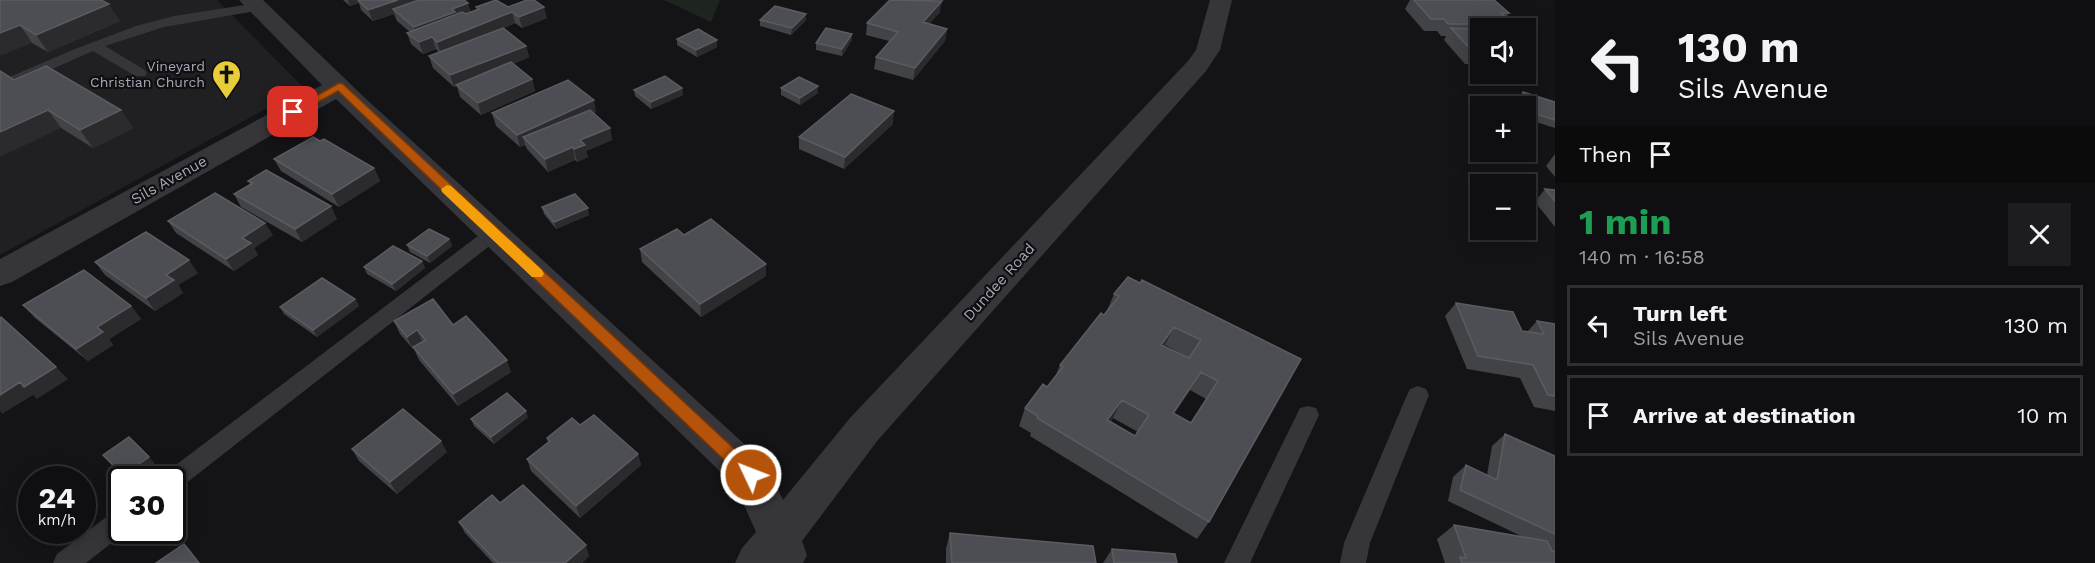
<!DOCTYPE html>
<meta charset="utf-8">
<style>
body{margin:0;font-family:"Work Sans",sans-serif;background:#1d1c1e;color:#f1f3f6;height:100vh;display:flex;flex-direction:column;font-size:22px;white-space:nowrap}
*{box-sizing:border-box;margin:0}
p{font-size:20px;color:#9b9c9f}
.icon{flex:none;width:33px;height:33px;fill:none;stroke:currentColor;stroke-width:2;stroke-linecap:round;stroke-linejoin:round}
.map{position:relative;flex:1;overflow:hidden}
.sheet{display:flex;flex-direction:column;background:#0f0e10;width:540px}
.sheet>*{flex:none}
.hud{background:#0f0e10;color:#f1f3f6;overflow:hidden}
.tools{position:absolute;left:1470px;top:18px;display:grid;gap:12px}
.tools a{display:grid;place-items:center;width:66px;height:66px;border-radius:0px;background:#0f0e10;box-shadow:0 3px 15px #0003,0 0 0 2px #2f2e30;font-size:30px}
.speed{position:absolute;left:18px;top:466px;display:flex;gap:12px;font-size:30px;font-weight:700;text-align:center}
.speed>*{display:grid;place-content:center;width:78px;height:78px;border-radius:50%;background:#0f0e10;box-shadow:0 3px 15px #0003,0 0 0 2px #2f2e30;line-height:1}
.speed small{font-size:15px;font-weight:400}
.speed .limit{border:3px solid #111;border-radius:9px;background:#fff;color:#111}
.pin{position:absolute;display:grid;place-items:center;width:51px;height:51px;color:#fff;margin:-26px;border-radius:12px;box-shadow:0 3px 9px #0006}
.me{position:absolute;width:66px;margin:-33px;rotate:313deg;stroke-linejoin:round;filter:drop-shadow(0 0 4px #0008)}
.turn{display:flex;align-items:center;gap:21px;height:126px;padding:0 24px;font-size:27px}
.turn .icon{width:78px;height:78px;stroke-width:2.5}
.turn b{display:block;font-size:42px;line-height:51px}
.then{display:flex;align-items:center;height:57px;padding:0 24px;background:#0003;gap:12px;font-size:22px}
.round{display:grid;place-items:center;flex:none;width:63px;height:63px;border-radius:0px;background:#1d1c1e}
.headline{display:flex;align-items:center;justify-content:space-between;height:102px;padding:0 24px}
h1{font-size:36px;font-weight:700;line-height:45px;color:#1e9e55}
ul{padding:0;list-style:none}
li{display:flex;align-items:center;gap:18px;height:81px;margin:0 12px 9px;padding:0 12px;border:3px solid #2f2e30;border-radius:0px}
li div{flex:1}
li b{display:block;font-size:22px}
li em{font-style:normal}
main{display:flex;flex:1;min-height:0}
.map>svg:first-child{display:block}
</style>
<main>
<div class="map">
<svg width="1555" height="563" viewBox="0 0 1555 563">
<rect width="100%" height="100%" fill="#141315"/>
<!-- built -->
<path fill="#201f22" d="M14 0H217L304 88 0 255V5Z"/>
<!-- green -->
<path fill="#1e2520" d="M664 0H720L711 22Z"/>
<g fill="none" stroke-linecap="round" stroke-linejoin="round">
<!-- service -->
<path fill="#35353a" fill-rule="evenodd" d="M257 3 264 7 262 10 164 27 105 46 145 70 147 73 145 76H135L93 51 0 92V81L75 49 136 26 174 16Z
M494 227 501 229 503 233 501 237 180 488 172 491V480H161L164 474 487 229Z
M1418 386 1426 389 1429 395 1370 543 1366 563H1340L1344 543 1407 395 1410 389Z
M1308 406 1316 408 1319 415 1250 563H1224L1300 408Z
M122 509V531H127L86 563H53L57 554 113 512Z"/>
<!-- minor -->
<path fill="#35353a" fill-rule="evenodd" d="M239 0H263L365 98 765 463 783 500 850 418 1188 61 1196 50 1210 0H1232L1220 50 1206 71 878 440 802 541 807 555 803 563H735L742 548 756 532 736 487 336 99 12 282 0 286V259L322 85Z"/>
</g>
<!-- wall -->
<path fill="#424347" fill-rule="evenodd" d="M0 0 120 21 48 52 32 43Z
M343 0H464L471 12 477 10 476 7H508L547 18 522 28 515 23 504 28 526 46 529 57 513 64 532 79 535 91 481 115 460 97 457 86 454 87 433 68 429 56 439 52 436 49 423 54 411 44 407 33 410 32 397 21 394 14 373 21 361 10 359 3 350 6Z
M1410 0H1494L1509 13 1506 18 1508 20 1502 27 1480 28V64H1465L1444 40 1446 36H1441L1437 31H1424L1405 9Z
M940 12 929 24 947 29 945 41 913 80 874 69 876 57 889 41 866 35 867 23Z
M760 20H806L791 35 760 26Z
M677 39 717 40V47L697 57 677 45Z
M852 40 842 56 816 50V43Z
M14 80 121 110 133 128 93 148 61 128Z
M818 86V93L800 105 781 95V88Z
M682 88 683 95 651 109 635 96 634 90Z
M1523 92 1555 102V128L1526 119V106H1516L1518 99Z
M596 112 594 113 610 128 612 140 586 151 588 157 577 162 575 160 548 172 527 149 525 145 520 147 496 126 492 113Z
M893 124 844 169 799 149V137Z
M1555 154V177L1546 166Z
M274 159 374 168 380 181 339 207 281 171Z
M248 181 337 219 302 242 241 207 234 194 250 184Z
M1545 189 1555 190V227L1535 202Z
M542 207 589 215 556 229 544 214Z
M168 221 273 235 254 248 258 255 234 271 176 233Z
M684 235 766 276 701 317 642 262 640 249Z
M449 239 452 246 430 263 410 252 407 245Z
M422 261 425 268 396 291 367 274 364 267Z
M95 262 198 273 178 285 183 293 155 311 105 275Z
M1114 294 1301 359 1209 522 1197 539 1030 436 1031 433 1019 426 1025 408 1047 387 1055 377 1060 365 1106 313ZM1165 345 1189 358 1165 346ZM1190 390 1206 399 1191 423 1174 414ZM1113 418 1138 432 1135 436 1111 421Z
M355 299 359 306 317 337 284 314 280 307Z
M1456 303 1522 331 1527 332 1537 321 1555 324V411L1534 407 1520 378 1467 369 1445 316Z
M23 305 131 306 141 319 109 339 113 345 88 361 35 318Z
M394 321 453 325 511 372 458 406 419 360 414 349H413L400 334Z
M528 417 494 444 474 426 471 419Z
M580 425 638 454 641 465 580 518 531 471 527 459 548 442 547 438Z
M1505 434 1555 456V563H1445L1437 539 1454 525 1521 536 1448 501 1453 477 1466 465 1487 475 1492 446Z
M352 449 447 452 397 494 359 461Z
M500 503 589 556 582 563H493L465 533 459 522Z
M950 533 1096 563H946V548Z
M1112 549 1177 563H1103Z"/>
<!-- shaded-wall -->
<path fill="#2b2b2e" d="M348 0H357L359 3 350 6Z
M398 0H429L393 9 394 14 373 21 368 10Z
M942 1 940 12 921 34 923 22Z
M468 3 472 15 418 39 414 27 452 9Z
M109 4 120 21 48 52 36 35Z
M544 7 547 18 522 28 519 17Z
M512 12 515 23 441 54 437 42Z
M806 14V20L791 35 792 28Z
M20 25 32 43 0 56V33Z
M947 29 945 41 913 80 915 68Z
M852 34V40L842 56V49Z
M432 37 436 49 423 54 419 42Z
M717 40V47L697 57 696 50Z
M526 46 529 57 458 86 456 85 457 86 454 87 450 75Z
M532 79 535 91 481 115 478 103Z
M818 86V93L800 105V98Z
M682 88 683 95 651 109V102Z
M594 100 596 112 529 143 523 137 525 145 520 147 517 135Z
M48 110 61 128 0 157V132Z
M121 110 133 128 93 148 80 130Z
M894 111 893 124 844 169 845 157Z
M610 128 612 140 586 151 588 157 577 162 574 149 580 140Z
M573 147 575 160 548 172 545 159Z
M374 168 380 181 339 207 332 194Z
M331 206 337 219 302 242 295 229Z
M588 208 589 215 556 229 554 222Z
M265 223 273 235 254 248 258 255 234 271 226 259 242 238Z
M449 239 452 246 430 263 427 256Z
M189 260 198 273 178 285 183 293 155 311 146 298 166 275Z
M422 261 425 268 396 291 392 284Z
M766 264V276L701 317 700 304Z
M355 299 359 306 317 337 313 330Z
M131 306 141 319 109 339 113 345 88 361 76 349 97 327Z
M1174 327 1165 345 1152 363 1161 345Z
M417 330 423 343 413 349 407 337Z
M507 360 511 372 458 406 453 394Z
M56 367 68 379 37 399 33 395 2 414 0 411V395L20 382Z
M1201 372 1190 390 1163 431 1173 413Z
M1122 400 1113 418 1099 437 1107 420Z
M526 411 528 417 494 444 491 437Z
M441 441 447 452 397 494 390 482Z
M638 454 641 465 580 518 576 506Z
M149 457 155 464 133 480H128L123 475Z
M184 544 190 550 200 563H199Z
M586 545 589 556 582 563H565Z"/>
<!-- building -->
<path fill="#4d4e53" stroke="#5b5c62" stroke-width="1.5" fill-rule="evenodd" d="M0 0H101L109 4 36 35 20 25 0 33Z
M358 0H398L368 10Z
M419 0H464L468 3 452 9 455 12 414 27 393 9Z
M496 0 508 7 527 0H534L544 7 519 17 512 12 437 42 432 37 419 42 407 33 462 12 466 14 479 9 476 7Z
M890 0 942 1 923 22 947 29 915 68 876 57 898 32 867 23Z
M1414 0H1494L1509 13H1501L1508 20 1500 19 1503 22H1497L1504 28H1480V52H1473L1451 28 1472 29 1468 24H1448L1444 19H1431Z
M775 6 806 14 792 28 760 20Z
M503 28 526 46 450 75 429 56Z
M826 28 852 34 842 49 816 43Z
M698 29 717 40 696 50 677 39Z
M511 62 532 79 478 103 456 85Z
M46 66 121 110 80 130 48 110 0 132V71L14 80Z
M665 76 682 88 651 102 634 90Z
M799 77 818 86 800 98 781 88Z
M568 80 594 100 517 135 492 113Z
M1523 92 1555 102V120L1526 111V106H1519Z
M851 94 894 111 845 157 799 137Z
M590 110 610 128 580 140 585 145 574 149 573 147 545 159 523 137Z
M313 137 320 141 324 139 374 168 332 194 274 159Z
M266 170 331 206 295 229 234 194 253 183 248 181Z
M1545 189 1555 190V201Z
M215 193 265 223 242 238 251 243 226 259 168 221Z
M575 194 588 208 554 222 542 207Z
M711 219 766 264 700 304 640 249 677 229 684 235Z
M429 229 449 239 427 256 407 245Z
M146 232 189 260 166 275 174 280 146 298 95 262Z
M393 246 422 261 392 284 364 267Z
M84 270 131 306 97 327 103 332 76 349 23 305Z
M1128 277 1140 283 1142 280 1301 359 1209 522 1037 418 1038 416 1025 408 1043 384 1047 387 1063 367 1060 365 1101 313 1104 315 1119 296 1114 294ZM1174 327 1201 340 1189 358 1161 345ZM1201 372 1218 381 1191 423 1173 413ZM1122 400 1149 415 1135 436 1107 420Z
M322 278 355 299 313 330 280 307Z
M433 299 453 325 466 316 507 360 453 394 413 347 426 340 417 330 407 337 394 321Z
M1456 303 1513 312 1522 331 1544 334 1537 321 1555 324V396L1548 395 1533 365 1478 356Z
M1 317 56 367 24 387 20 382 0 395V318Z
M507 393 526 411 491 437 471 419Z
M403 409 441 441 390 482 352 449Z
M594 415 638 454 576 506 527 459 550 441 547 438 572 418 580 425Z
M1505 434 1555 456V534L1460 490 1466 465 1497 480Z
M129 437 149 457 123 475 103 455Z
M523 485 586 545 565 563H498L459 522 492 495 500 503Z
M1454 525 1547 541 1552 551H1555V563H1462L1460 557 1466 558Z
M950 533 1093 546 1096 563H952Z
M184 544 199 563H156Z
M1112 549 1175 554 1177 563H1114Z"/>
<!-- route -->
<path fill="#b45309" stroke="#753606" stroke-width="1.5" d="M339 83 343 84 757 470 759 475 757 480 751 482 745 480 338 91 297 114 293 115 288 112Z"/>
<!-- slow -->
<path fill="#f59e0b" d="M447 185 451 186 542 270 544 274 542 277H532L442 192 441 189Z"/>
<!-- icons -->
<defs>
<symbol id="church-pin" viewBox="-11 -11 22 30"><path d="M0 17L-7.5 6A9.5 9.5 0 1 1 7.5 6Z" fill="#e7cd39" stroke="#0f0e10"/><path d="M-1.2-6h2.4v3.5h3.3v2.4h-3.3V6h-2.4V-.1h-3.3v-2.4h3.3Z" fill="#111"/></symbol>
</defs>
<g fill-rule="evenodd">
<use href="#church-pin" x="210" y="58" width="33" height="45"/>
</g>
<g text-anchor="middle" stroke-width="4.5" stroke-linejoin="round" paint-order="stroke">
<!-- far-poi labels -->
<g font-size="14" fill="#a6a8b5" stroke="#0f0e10" text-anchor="end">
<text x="205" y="71">Vineyard<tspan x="205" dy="16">Christian Church</tspan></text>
</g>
<!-- street labels -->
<g font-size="15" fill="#a6a8b5" stroke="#0f0e10">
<text transform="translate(169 180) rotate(-29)" y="5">Sils Avenue</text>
<text transform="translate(999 282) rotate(-48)" y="5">Dundee Road</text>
</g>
</g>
</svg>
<div class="tools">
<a><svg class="icon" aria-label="sound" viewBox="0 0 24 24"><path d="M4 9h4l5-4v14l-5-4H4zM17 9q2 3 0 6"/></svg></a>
<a>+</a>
<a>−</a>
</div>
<div class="speed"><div>24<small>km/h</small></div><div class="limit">30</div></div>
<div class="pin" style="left:293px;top:112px;background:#d93025"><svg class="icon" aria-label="arrive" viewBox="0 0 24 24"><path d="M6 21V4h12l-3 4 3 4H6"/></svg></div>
<svg class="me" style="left:751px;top:475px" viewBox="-20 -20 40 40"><circle r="17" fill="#b45309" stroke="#fff" stroke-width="3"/><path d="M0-11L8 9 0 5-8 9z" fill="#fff"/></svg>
</div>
<section class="sheet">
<div class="hud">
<div class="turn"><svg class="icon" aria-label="left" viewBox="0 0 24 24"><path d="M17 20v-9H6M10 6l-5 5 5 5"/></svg><div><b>130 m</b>Sils Avenue</div></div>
<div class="then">Then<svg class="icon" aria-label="arrive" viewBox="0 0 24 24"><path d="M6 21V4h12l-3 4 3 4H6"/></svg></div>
</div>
<div class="headline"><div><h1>1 min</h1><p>140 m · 16:58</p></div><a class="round"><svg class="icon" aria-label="close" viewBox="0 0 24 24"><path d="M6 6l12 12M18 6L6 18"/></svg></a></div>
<ul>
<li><svg class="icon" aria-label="left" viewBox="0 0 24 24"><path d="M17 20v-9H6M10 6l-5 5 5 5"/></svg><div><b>Turn left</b><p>Sils Avenue</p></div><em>130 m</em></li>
<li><svg class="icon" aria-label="arrive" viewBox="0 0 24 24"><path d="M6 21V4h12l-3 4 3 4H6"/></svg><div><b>Arrive at destination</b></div><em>10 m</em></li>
</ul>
</section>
</main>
